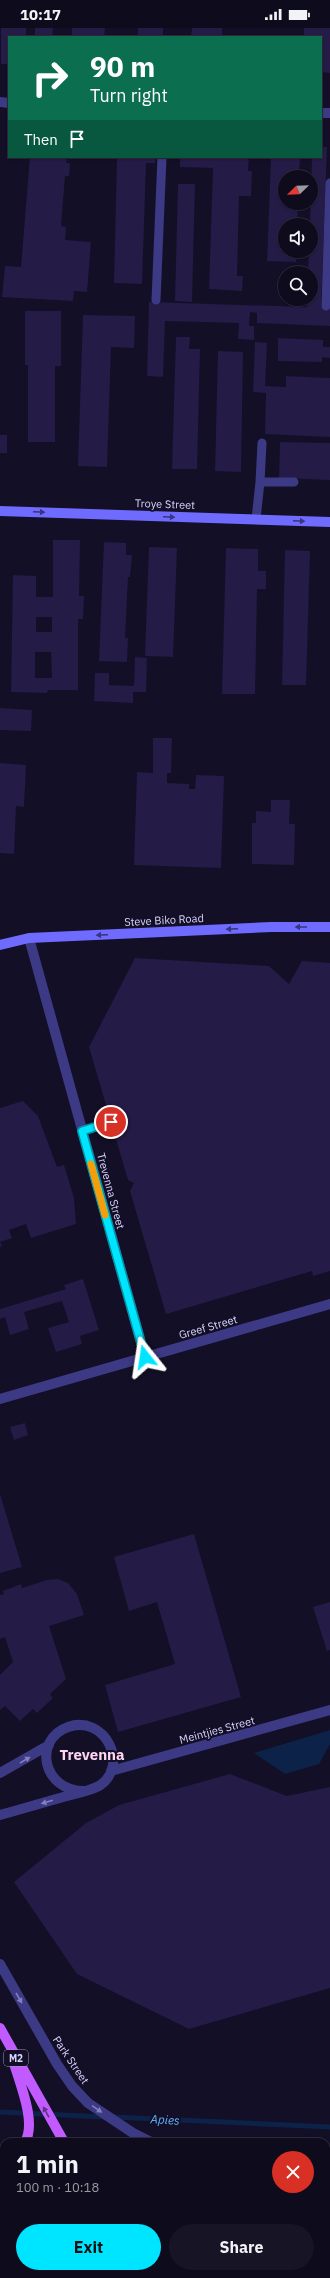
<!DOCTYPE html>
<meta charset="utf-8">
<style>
body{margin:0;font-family:"IBM Plex Sans",sans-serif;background:#171425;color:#f1f3f6;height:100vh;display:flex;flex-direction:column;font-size:15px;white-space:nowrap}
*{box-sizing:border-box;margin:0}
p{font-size:13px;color:#9b9ba3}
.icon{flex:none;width:22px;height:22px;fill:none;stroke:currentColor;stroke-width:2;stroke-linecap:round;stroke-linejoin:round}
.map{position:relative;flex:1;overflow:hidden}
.details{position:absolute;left:0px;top:2110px;width:330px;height:140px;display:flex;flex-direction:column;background:#0e0b1c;border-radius:12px 12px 0 0;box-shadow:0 1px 3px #0004,0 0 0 1px #2e2b3b}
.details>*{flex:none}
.guide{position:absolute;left:8px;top:8px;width:314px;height:122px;border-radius:0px;box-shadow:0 1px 3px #0004,0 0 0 1px #2e2b3b;background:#0b6e4f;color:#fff;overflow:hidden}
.needle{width:26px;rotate:247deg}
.buttons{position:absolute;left:278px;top:142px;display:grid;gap:8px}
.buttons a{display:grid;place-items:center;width:40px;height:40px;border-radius:50%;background:#0e0b1c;box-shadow:0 1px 3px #0004,0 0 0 1px #2e2b3b;font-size:20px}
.pin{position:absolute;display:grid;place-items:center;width:34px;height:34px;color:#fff;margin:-17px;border:2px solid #fff;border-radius:50%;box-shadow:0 1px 4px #0007}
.me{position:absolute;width:44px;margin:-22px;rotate:345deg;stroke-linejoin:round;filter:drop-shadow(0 0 3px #0008)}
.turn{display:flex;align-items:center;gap:14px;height:84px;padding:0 16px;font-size:18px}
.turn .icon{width:52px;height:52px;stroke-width:2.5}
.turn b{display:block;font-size:28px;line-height:34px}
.then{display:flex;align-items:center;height:38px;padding:0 16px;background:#0003;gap:8px;font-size:15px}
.round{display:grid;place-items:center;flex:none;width:42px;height:42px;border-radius:21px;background:#171425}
.head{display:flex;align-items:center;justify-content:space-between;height:68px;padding:0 16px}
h1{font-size:24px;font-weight:700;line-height:30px}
.primary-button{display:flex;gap:8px;margin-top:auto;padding:8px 16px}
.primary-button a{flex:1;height:46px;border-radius:24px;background:#00e5ff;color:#111;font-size:16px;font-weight:700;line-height:46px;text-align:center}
.primary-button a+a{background:#171425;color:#f1f3f6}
.status{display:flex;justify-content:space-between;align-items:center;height:28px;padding:0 20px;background:#0e0b1c;direction:ltr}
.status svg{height:11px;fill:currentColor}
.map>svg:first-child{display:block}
</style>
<div class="status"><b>10:17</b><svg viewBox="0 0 49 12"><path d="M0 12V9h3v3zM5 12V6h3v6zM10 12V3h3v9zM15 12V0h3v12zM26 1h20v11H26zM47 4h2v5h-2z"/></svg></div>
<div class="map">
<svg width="330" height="2250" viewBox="0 0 330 2250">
<rect width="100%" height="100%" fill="#130f26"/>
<!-- water -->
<path fill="#0c2248" d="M330 1702V1716L319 1736 285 1746 254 1725Z"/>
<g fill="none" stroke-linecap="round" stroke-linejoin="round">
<!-- stream -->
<path stroke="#0c2248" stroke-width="5" d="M0 2084 105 2089
M113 2089 330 2099"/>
</g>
<!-- building -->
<path fill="#241b47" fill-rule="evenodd" d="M1 0H26V9H9V36H1Z
M35 0H53L52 9H35Z
M72 0H105L104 9H72Z
M138 0H163V9H138Z
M192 0H222V9H191Z
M304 0H330V45L321 44V9H304Z
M321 119H327L321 279 330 280V298L257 295V285L250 284 249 298H254V312L238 311 239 295 165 293 163 349 147 348 149 274 307 279V271H311V245H308L309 223H311L310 197 312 129H321Z
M30 129H67L66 135H70L69 148H65L61 198 66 199 65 212 91 214 87 264 74 263 73 273 2 269 5 238 21 239Z
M117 129H156L155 135H146L142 256 114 255Z
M180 129H249L248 143H252L251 168H239L237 248H243L242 263 209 261 213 140 180 139Z
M271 129H300L299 149H285V175H298L297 197H285V223H296V234L267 233Z
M178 156H195L192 274 175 273Z
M25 283H61V338H55V414H28V337H25Z
M83 287 135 288 134 320 111 319 107 439 78 438Z
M176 309H190L189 321H200L197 441H172Z
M278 310 323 312V319H330V330L322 329V334L278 333Z
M255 314 267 315 265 358 286 359V348L330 350V409L265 406 266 365 253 364Z
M218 323 243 324 241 444 215 443Z
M0 407H7V425H0Z
M280 414 330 415V452L279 450Z
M53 512H80L79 568H84L83 591H78V662H48L47 665 11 664 13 547 36 548V569H53ZM36 589H52V604H36ZM35 624H51L52 650H35Z
M104 514 126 515V527H132L130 549H128L125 610H128L127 634 99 633Z
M149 519 177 520 173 629 145 628Z
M226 520 258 521V543H266V561H257L255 666H222Z
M285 522 310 523 306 657H282Z
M135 629 147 630 146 664H133V675L94 673 95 645H109V657L134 658Z
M0 680 32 682 31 703 0 702Z
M153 710H172L171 745H167V755L189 756V761H195L196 747 224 748 221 840 134 837 137 744 153 745Z
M0 735 26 737 24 779 16 778 14 826 0 825Z
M271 772H290L289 796H295L294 837 252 836V795H256V783L271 784Z
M135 930 269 938 289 956 302 933 330 935V1243L313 1248 312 1243 166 1286 130 1163 134 1155 128 1152 89 1019Z
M23 1073 38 1088 57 1139 64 1137 74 1170 76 1196 31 1210 26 1196 9 1202 12 1210 0 1214 2 1218 0 1219V1080Z
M83 1251 99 1302 80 1308 82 1316 56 1324 48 1300 69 1294 62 1273 24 1284 29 1301 10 1307 5 1289 0 1291V1281L66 1261 64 1257Z
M25 1395 28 1407 14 1412 10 1399Z
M0 1466 22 1539 0 1545Z
M194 1506 241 1669 118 1704 105 1657 175 1636 157 1574 129 1583 114 1529Z
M58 1551 68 1555 77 1566 84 1587 49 1598 66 1651 50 1666 53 1670 37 1685 33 1681 20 1693 5 1678 0 1682V1647L13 1634 5 1609 0 1611V1567L4 1566 3 1563 21 1556 22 1560 47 1552Z
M330 1574V1622L327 1623 313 1579Z
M230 1746 287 1768 330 1759V1960L189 2001 77 1946 14 1854 86 1795 119 1777Z
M0 2201 4 2202V2246H119L122 2250H0Z
M245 2246H315L317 2250H237Z"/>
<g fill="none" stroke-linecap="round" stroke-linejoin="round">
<!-- service -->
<path stroke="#3d3a85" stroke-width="9" d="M156 272 162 129
M326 278 330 155
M260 454 262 415
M256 491 260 454H294
M83 1103 111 1094"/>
<!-- minor -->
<path stroke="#3d3a85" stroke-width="10" d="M0 74 9 75
M321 85H330
M29 910 145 1329
M0 1371 330 1276
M111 1743 330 1682
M0 1745 49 1717
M0 1787C22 1781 45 1774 67 1768 78 1765 89 1763 99 1758 131 1737 104 1686 68 1699 32 1712 43 1763 84 1763"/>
<!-- tertiary -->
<path stroke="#3d3a85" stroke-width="10" d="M0 1936 57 2036 72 2058 88 2075 133 2105 151 2114
M148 2246 150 2250"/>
<!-- secondary -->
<path stroke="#6f6bff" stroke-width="10" d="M0 483 330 494
M0 917 29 910 271 899H330"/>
<!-- primary -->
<path stroke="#c25bff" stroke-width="10" d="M0 2000 64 2114
M13 2032C19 2054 37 2094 25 2114
M0 2125 4 2124
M0 2136H4
M326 2142H330
M0 2187 4 2188
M326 2195H330"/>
</g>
<!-- one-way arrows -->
<defs><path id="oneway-solid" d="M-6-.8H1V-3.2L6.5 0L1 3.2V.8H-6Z"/></defs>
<g fill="#38347d">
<use href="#oneway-solid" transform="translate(39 484) rotate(2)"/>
<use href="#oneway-solid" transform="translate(169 489) rotate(2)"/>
<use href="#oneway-solid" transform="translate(299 493) rotate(2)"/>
<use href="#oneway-solid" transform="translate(301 899) rotate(180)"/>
<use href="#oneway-solid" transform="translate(232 901) rotate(177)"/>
<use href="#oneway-solid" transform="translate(102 907) rotate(177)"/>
</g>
<g fill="#837fbc">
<use href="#oneway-solid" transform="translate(25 1732) rotate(-31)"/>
<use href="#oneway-solid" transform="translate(47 1774) rotate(164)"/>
<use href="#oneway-solid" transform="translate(19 1970) rotate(60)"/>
<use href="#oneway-solid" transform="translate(97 2081) rotate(35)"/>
</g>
<use fill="#623188" href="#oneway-solid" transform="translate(46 2084) rotate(-119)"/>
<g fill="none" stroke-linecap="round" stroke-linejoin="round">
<defs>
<path id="route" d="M111 1094 82 1103 145 1329"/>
</defs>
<!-- route casing -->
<use href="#route" stroke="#0095a6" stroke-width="10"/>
<!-- route -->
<use href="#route" stroke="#00e5ff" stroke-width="7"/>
<!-- slow -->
<path stroke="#f59e0b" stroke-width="7" d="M91 1136 105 1187"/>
</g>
<g text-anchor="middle" stroke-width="4" stroke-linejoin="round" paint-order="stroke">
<!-- shield labels -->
<rect fill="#130f26" stroke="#9e99be" stroke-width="1" x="4" y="2022" width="24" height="16" rx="3"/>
<g font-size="10" font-weight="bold" fill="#d9d4ff">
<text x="16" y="2034">M2</text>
</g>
<!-- street labels -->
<g font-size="11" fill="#d9d4ff" stroke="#130f26">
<text transform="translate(165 476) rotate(2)" y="4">Troye Street</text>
<text transform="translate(164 892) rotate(-3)" y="4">Steve Biko Road</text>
<text transform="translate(111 1163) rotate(75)" y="4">Trevenna Street</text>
<text transform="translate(208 1299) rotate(-16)" y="4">Greef Street</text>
<text transform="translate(217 1702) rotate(-15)" y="4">Meintjies Street</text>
<text transform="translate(71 2032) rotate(56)" y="4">Park Street</text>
</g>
<!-- water labels -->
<g font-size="12" font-style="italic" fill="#62b6ff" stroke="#130f26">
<text transform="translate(165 2092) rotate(3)" y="4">Apies</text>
</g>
<!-- district labels -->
<g font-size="15" font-weight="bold" fill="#ffd6f0" stroke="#130f26">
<text x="92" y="1732">Trevenna</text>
</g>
</g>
</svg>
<div class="buttons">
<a><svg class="needle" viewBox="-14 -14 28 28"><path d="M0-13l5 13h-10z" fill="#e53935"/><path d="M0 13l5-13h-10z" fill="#9b9ba3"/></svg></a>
<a><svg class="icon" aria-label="sound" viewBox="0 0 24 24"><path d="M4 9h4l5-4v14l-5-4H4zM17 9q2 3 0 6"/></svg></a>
<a><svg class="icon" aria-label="search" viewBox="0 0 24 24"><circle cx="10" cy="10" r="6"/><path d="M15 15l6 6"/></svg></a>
</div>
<div class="pin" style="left:111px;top:1094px;background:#d93025"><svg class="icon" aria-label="arrive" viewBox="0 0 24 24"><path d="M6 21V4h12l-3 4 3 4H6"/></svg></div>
<svg class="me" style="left:145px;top:1329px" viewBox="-20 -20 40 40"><path d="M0-17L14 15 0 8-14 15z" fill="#00e5ff" stroke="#fff" stroke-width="4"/></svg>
<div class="guide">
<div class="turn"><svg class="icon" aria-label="right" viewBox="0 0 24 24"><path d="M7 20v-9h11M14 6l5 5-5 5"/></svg><div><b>90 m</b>Turn right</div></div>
<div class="then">Then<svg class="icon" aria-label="arrive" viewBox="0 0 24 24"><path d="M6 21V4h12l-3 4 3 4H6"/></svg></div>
</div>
<section class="details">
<div class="head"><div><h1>1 min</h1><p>100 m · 10:18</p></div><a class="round" style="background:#d93025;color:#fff"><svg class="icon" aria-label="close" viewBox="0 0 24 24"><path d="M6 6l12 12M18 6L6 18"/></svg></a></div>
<div class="primary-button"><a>Exit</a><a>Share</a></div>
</section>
</div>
